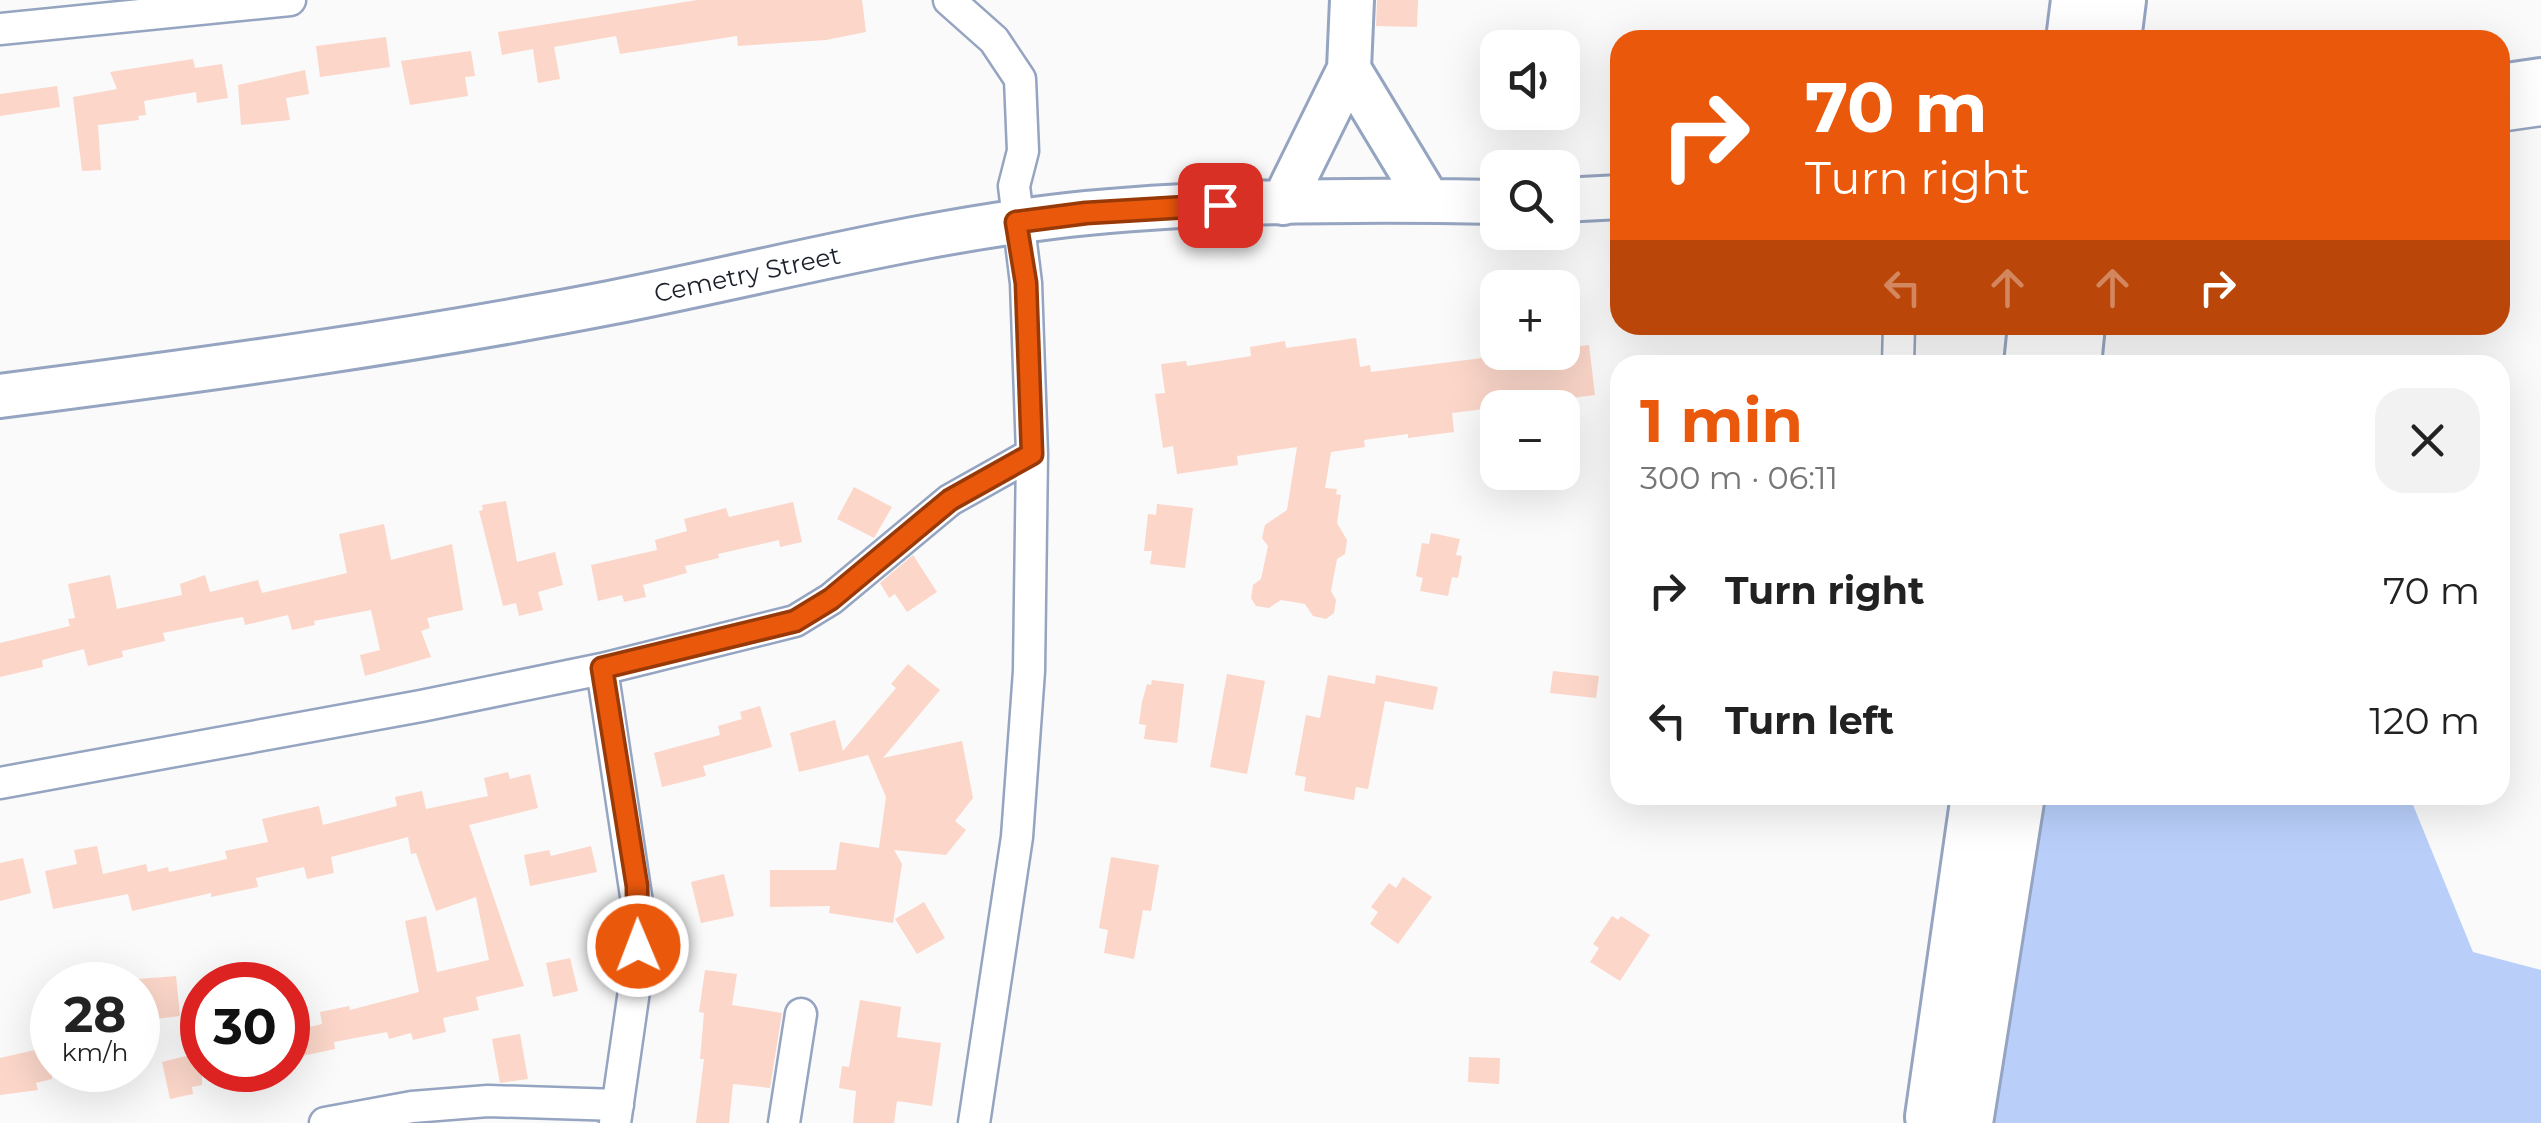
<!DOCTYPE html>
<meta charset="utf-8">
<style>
body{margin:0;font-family:Montserrat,sans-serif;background:#f2f2f2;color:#222;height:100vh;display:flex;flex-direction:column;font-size:38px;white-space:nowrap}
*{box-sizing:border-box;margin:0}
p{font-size:32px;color:#767676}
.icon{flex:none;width:55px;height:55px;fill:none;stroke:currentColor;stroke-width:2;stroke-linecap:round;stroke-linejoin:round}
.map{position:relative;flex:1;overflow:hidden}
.drawer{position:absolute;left:1610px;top:355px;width:900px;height:450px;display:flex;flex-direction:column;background:#fff;border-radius:30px;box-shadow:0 10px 40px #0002}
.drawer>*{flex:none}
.top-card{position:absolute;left:1610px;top:30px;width:900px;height:305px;border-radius:30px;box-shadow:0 10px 40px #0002;background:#ea580c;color:#fff;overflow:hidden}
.tools{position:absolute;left:1480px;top:30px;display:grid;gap:20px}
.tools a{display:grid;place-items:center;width:100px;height:100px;border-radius:20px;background:#fff;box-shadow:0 10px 40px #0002;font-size:50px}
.speed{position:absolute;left:30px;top:962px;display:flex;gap:20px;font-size:50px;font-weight:700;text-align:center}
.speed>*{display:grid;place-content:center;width:130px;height:130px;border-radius:50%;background:#fff;box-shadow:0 10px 40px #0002;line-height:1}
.speed small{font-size:25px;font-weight:400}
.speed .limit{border:15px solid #d22;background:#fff;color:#111}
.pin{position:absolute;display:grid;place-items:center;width:85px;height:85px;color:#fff;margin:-42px;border-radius:20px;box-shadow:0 5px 15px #0006}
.me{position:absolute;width:110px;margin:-55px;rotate:359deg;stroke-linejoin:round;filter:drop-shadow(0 0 8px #0008)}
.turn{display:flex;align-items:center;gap:35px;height:210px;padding:0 30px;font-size:45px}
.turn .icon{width:130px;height:130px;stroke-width:2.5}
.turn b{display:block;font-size:70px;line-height:85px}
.lanes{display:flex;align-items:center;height:95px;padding:0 30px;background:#0003;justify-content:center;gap:50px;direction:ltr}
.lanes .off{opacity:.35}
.round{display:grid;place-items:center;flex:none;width:105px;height:105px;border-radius:30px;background:#f2f2f2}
.overview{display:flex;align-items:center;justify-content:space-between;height:170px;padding:0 30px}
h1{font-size:60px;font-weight:700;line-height:75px;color:#ea580c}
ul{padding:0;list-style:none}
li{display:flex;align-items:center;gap:30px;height:130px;padding:0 30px}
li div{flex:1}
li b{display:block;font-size:38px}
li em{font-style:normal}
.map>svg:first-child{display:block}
</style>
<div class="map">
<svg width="2541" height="1123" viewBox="0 0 2541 1123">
<rect width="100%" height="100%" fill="#fafafa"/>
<!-- green -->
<path fill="#b9cffa" d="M2029 795H2409L2473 952 2541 970V1123H1974Z"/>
<!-- building -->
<path fill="#fbd6c9" d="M697 0H862L866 32 826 40 738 46 737 36 620 54 616 36 554 47 560 79 538 83 533 49 502 55 498 32Z
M1377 0H1418L1417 27 1376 26Z
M386 37 390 67 320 77 316 46Z
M471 51 475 76 465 77 468 96 410 105 401 61Z
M193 59 195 68 222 64 228 98 197 103 196 92 144 101 146 115 138 116 139 120 98 125 101 170 82 171 73 97 117 89 110 72Z
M305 70 309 94 286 98 290 120 241 125 238 85Z
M57 86 60 107 0 116V94Z
M1356 338 1360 367 1370 365 1371 372 1530 352H1562V348L1589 345 1595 395 1452 413 1454 432 1408 438V434L1364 440 1365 447 1331 452 1325 488 1337 489 1336 494 1341 495 1337 523 1347 540 1345 554 1337 559 1331 591 1336 600 1334 613 1326 619 1313 616 1305 604 1281 600 1269 608 1256 606 1251 598 1253 585 1261 579 1268 546 1262 538 1265 525 1287 510 1297 447 1237 456 1238 465 1177 474 1173 446 1163 448 1155 394 1165 393 1161 364 1186 361 1187 366 1251 356 1250 347 1285 341 1286 348Z
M854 487 892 507 874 538 837 519Z
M506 501 517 562 555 552 563 585 538 592 543 610 519 616 516 603 503 606 479 511 483 510 482 505Z
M793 502 802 542 780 547 779 540 718 554 719 558 685 566 687 573 643 585 646 597 624 602 622 595 598 601 591 565 657 550 655 540 687 531 684 519 726 508 729 517Z
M1157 504 1193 508 1185 568 1150 564 1152 551H1144L1148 514 1156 515Z
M384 524 391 560 452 544 463 610 427 618 430 628 421 631 431 657 365 676 360 655 380 650 371 610 314 621 315 625 292 630 288 615 245 625 243 617 221 621 163 633 165 641 122 651 123 657 88 666 84 649 42 660 43 667 0 677V643L70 626 68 619 75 618 68 584 110 575 117 609 182 595 180 584 205 575 210 592 258 580 262 593 347 573 339 534Z
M1431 533 1460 539 1456 555 1462 556 1458 578 1452 577 1448 596 1420 591 1423 578 1416 576 1422 543 1429 544Z
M913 555 937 592 907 612 895 594 889 598 880 583Z
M908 664 940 690 883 758 962 741 973 798 955 821 966 830 946 855 894 850 902 864 893 923 829 913 830 906 770 907V870H836L840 842 879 848 886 797 868 755 799 772 790 733 835 720 843 751 896 688 891 684Z
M1553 671 1599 676 1596 698 1550 693Z
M1227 674 1265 681 1247 774 1210 767Z
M1328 675 1375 684 1376 675 1438 687 1433 710 1385 701 1368 789 1356 787 1354 800 1304 791 1306 777 1295 775 1306 715 1320 718Z
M1152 680 1184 684 1177 743 1144 739 1146 725 1139 724 1142 702 1147 684 1151 685Z
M760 706 772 747 703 766 706 776 662 787 654 753 720 735 718 726 742 719 740 712Z
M508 772 510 779 530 774 538 808 469 825 524 986 476 997 479 1010 443 1018 446 1032 413 1040 411 1033 389 1039 387 1032 334 1042 335 1049 288 1059V1032L322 1024 320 1012 349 1006 350 1010 419 992 405 921 426 916 437 972 489 960 476 897 436 911 416 853 411 854 408 837 331 857 334 873 307 879 304 867 256 878 258 887 211 897V893L132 911 128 894 53 909 45 871 77 864 74 850 97 846 103 874 146 864 148 872 168 867 169 872 227 859 225 851 268 842 262 819 319 806 323 825 397 806 395 797 422 791 426 809 488 796 484 778Z
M591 846 597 872 530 886 524 855 549 850 551 856Z
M1111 857 1159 865 1151 911 1143 910 1134 959 1104 953 1108 930 1099 928Z
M23 858 31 893 0 901V863Z
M724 874 734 916 701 923 691 882Z
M1403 877 1432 897 1398 944 1370 924 1378 912 1371 907 1389 883 1396 888Z
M924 902 945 938 917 954 895 919Z
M1612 916 1618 920 1621 916 1650 935 1620 981 1590 962 1599 948 1593 944Z
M570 958 578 991 553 997 546 963Z
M705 970 737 974 732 1005 782 1013 770 1088 733 1084 729 1123H696L704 1059H700L704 1013 699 1012Z
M176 976 180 1016 138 1021V979Z
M860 1000 901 1007 897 1037 941 1043 932 1106 897 1101 894 1123H853L856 1091 839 1088 842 1066 849 1067Z
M520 1034 528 1079 500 1083 492 1039Z
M52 1046V1079L36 1083 38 1090 0 1095V1058Z
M202 1052V1085L192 1087 193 1094 170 1099 162 1062Z
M1469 1057 1500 1058 1499 1084 1468 1082Z"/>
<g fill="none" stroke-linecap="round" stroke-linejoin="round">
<defs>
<path id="street" d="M949 0 994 40 1020 79 1023 151 1014 186 1026 283 1032 454 1029 671 1017 837 974 1123
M0 29 290 0
M2500 116 2541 110
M1898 365 1899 325
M602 669 639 916 636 977 615 1123
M0 783 421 706 602 669 795 621 831 599 950 500 1032 454
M325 1123 412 1107 488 1101 618 1105
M784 1123 801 1014"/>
<path id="secondary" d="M1349 69 1428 200
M2500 86 2541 80
M1562 200 1620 197
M1283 203 1349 69 1352 0
M0 396C203 370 408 342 609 303 768 272 926 229 1087 213 1223 200 1361 199 1498 202"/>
<path id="highway" d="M2073 40 2078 0
M2114 40 2119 0
M2031 365 2035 325
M2074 365 2078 325
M1932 1117 1978 795
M1966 1123 2018 795"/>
</defs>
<!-- street casing -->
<use href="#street" stroke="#95a4c0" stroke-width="35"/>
<!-- secondary casing -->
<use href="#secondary" stroke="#95a4c0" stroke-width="48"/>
<!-- highway casing -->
<use href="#highway" stroke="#95a4c0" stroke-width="58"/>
<!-- street -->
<use href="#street" stroke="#fff" stroke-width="30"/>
<!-- secondary -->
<use href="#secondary" stroke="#fff" stroke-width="42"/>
<!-- highway -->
<use href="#highway" stroke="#fff" stroke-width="52"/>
</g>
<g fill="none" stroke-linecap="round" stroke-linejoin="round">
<defs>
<path id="route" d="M638 946 637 886 602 668 795 621 831 599 950 500 1032 454 1026 283 1016 222 1086 213 1220 205"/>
</defs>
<!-- route casing -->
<use href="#route" stroke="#983908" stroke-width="25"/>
<!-- route -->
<use href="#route" stroke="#ea580c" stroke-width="18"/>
</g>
<g text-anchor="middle" stroke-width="9" stroke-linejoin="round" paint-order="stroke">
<!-- street labels -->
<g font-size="25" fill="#1a1f2a" stroke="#fff">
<text transform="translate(747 274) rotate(-12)" y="9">Cemetry Street</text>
</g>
</g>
</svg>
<div class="tools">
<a><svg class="icon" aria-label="sound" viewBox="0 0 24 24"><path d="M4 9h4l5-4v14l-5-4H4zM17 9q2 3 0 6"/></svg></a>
<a><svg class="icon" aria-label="search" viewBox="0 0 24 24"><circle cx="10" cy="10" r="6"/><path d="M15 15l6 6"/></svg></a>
<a>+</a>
<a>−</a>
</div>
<div class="speed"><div>28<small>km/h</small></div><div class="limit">30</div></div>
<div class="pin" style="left:1220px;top:205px;background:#d93025"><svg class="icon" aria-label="arrive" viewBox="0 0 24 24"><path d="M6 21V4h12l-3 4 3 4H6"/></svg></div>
<svg class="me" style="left:638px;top:946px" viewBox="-20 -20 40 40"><circle r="17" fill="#ea580c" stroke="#fff" stroke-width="3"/><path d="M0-11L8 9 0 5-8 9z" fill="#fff"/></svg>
<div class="top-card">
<div class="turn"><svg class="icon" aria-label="right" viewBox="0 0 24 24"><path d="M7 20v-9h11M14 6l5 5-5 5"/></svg><div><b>70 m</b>Turn right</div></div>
<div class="lanes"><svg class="icon off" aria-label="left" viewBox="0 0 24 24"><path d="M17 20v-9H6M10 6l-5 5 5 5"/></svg><svg class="icon off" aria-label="ahead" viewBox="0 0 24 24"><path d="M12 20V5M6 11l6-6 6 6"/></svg><svg class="icon off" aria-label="ahead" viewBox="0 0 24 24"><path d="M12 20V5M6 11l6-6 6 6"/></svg><svg class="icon" aria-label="right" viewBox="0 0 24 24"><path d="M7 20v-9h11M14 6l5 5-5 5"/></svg></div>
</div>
<section class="drawer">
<div class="overview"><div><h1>1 min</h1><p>300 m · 06:11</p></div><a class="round"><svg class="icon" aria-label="close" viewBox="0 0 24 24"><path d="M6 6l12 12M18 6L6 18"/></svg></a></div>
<ul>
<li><svg class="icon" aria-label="right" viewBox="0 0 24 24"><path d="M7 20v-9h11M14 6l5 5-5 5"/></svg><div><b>Turn right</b></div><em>70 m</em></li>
<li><svg class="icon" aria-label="left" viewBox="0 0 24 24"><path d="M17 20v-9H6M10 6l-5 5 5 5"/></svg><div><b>Turn left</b></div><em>120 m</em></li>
</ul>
</section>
</div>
